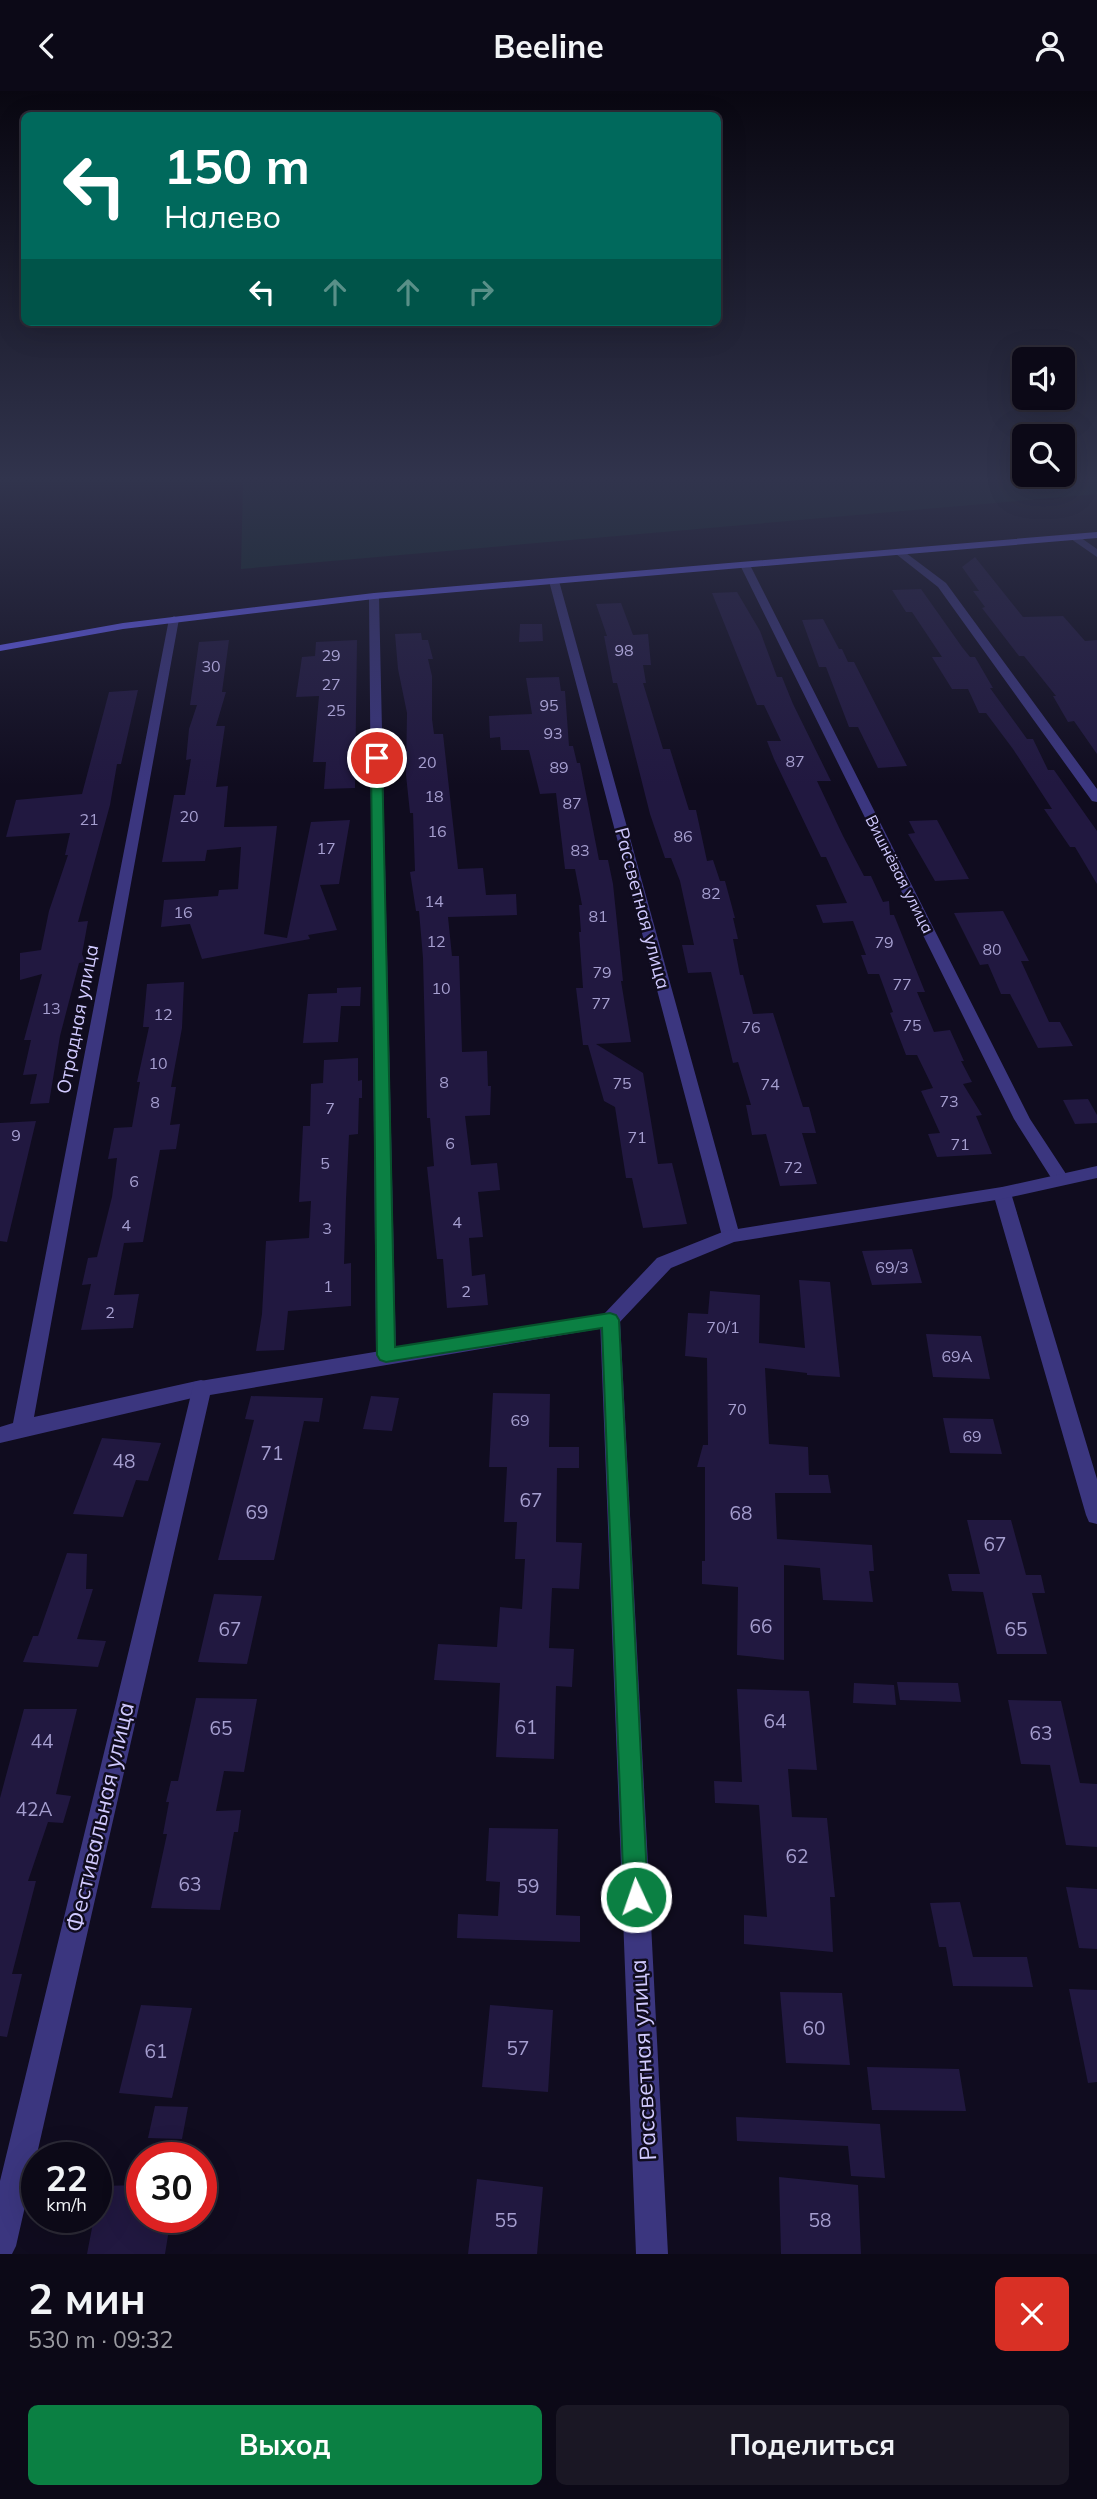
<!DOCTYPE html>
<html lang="ru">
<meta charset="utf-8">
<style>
body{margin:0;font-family:Mulish,sans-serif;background:#1a1724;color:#f1f3f6;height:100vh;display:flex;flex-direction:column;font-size:26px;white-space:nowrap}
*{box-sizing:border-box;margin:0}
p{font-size:23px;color:#9a9aa1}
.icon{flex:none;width:38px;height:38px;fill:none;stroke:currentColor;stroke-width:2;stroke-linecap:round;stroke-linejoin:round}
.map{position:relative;height:2163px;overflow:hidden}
.side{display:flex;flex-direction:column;background:#0c0917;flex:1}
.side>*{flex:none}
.top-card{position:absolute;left:21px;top:21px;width:700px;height:214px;border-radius:10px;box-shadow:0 7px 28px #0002,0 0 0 2px #2c2a36;background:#00695c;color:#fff;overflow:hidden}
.controls{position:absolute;left:1012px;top:256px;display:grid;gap:14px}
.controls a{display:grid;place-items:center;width:63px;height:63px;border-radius:10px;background:#0c0917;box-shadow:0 7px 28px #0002,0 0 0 2px #2c2a36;font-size:35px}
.speed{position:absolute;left:21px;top:2051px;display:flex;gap:14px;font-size:35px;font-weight:700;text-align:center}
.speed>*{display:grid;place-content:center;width:91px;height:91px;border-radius:50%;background:#0c0917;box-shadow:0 7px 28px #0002,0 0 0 2px #2c2a36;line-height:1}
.speed small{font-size:18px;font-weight:400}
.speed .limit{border:10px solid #d22;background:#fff;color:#111}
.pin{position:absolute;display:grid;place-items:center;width:60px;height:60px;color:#fff;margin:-30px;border:4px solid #fff;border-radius:50%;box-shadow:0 2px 7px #0007}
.me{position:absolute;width:77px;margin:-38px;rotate:357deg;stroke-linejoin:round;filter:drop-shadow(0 0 5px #0008)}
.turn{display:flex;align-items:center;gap:24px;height:147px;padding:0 28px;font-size:32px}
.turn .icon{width:91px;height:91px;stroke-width:2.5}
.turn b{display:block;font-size:49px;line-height:60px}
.lanes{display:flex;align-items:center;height:66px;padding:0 28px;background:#0003;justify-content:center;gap:35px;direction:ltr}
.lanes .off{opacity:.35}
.round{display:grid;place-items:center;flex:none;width:74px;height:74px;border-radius:10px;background:#1a1724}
.overview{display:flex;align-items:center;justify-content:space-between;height:119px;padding:0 28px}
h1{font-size:42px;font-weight:700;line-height:52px}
.action{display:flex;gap:14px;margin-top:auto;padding:14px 28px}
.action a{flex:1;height:80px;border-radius:10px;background:#0b8043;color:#fff;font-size:28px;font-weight:700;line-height:80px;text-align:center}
.action a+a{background:#1a1724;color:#f1f3f6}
header{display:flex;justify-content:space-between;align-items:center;height:91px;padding:0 28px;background:#0c0917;font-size:32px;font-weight:700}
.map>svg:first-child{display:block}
</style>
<header><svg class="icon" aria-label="back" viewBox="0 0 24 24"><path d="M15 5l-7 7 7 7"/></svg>Beeline<svg class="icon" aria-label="person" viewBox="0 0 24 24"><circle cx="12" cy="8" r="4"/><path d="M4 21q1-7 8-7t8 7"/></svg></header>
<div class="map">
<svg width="1097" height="2163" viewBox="0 0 1097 2163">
<rect width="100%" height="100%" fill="#100c1f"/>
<!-- green -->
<path fill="#0f2929" d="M243 392H1097V403L241 478Z"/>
<!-- building -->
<path fill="#211840" d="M975 466 1023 526 1063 525 1085 550 1097 549V663L1074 630 1068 631 1053 605H1056L1024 565H1019L982 517 985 516 973 500H979L962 476Z
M921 498 962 556 970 566H975L993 597H990L1027 648H1033L1048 679H1054L1097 740V793L1075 756H1070L1044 718H1052L1013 658 986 622H979L968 598H952L932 566H942L912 521H906L892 499Z
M737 501 760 540 777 586H782L793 613 831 690H817L843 745 864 785H871L883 811 889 810 890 824H894L925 901H917L934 941 950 939 964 970H961L972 991 963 993 982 1024 976 1025 992 1063 937 1066 928 1043 940 1042 921 1000 933 997 917 964H906L890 922 893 921 879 883H868L861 864H866L853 830 823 832 816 814 847 812 826 766H821L774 668 767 650H781L764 614H757L712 502Z
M621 512 633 544 648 543 651 574H643L646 592H643L663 658H670L689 719H696L707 770 713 769 720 790H725L735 827H733L738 848H733L740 884H743L753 923 773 922 803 1016H809L816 1042H802L817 1093 780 1095 766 1043 752 1044 746 1014H751L738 971 733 972 711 881 688 882 682 854H694L680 790 671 767H665L650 723 617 592H613L604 545H607L596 513Z
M823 528 839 558H842L848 571H854L907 675 878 677 858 636H849L826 576H819L802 529Z
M520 533H542L543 550 519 551Z
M421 542 422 549H428L433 568H428L432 585V628L434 643H443L458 778 483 777 486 804 516 803 517 824 448 826 452 865H459L462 961 487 960 488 995H491L490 1024 465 1025 471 1074 497 1072 500 1099 478 1101 483 1146 469 1147 472 1185 485 1183 488 1214 447 1217 443 1168H437L427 1076 434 1075 430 1027H427L423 867 419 820H416L410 781 415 780 413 722H410L406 684 407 622 398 578 395 543Z
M229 549 222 601H226L216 635H225L216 696 228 695 224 736 277 735 264 843 287 847 311 731 350 729 339 793 320 794 337 839 308 844 310 848 202 868 190 833 161 836 164 809 218 805 219 799 238 798 241 756 207 759 205 770 162 771 174 704H185L191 668 186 669 189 638 197 614H190L199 551Z
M357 549 355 697 324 698 326 671H313L319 605 296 606 302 566 315 565 316 551Z
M559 586 561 600H565L569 655H573L577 672H580L599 769H608L613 793 623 890H621L631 951 596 953 643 982 658 1073 672 1072 687 1133 643 1137 632 1087H626L615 1016 604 1010 588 954H583L576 897H583L579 841H581L579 814H582L575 778H565L556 702 540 703 529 659H501L500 646 490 647 489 625 532 623 526 587Z
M138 599 121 673H117L110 714 78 831 88 830 82 863 85 871 79 872 60 945 49 1012 30 1013 37 983 23 984 31 949H24L42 883 20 889V862L41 859 49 820 68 764H65L70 742 6 746 16 709 82 703 109 601Z
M937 729 969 788 935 790 908 743 915 742 909 730Z
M1003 820 1029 870H1021L1049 931H1060L1073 955 1038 957 1010 903H1001L988 873 980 874 954 822Z
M184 891 182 937 171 996H176L170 1034 180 1033 176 1058 160 1059 143 1151 124 1152 114 1204 139 1203 133 1237 81 1239 91 1193 82 1194 88 1167 97 1166 112 1106 117 1067 108 1068 114 1037 132 1036 140 991H137L149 936H143L147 893Z
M361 896 360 915H341L338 951 303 952 308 903 337 902V897Z
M358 967V990L362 989V1007H359L358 1043 349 1044 346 1108 344 1173 351 1172V1215L288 1220 284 1259 256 1260 262 1223 266 1150 309 1147 311 1110 299 1111 303 1035H310L311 993 323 992 324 969Z
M1088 1008 1097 1024V1032L1075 1033 1063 1009Z
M36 1030 7 1151 0 1150V1032Z
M912 1158 922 1192 872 1194 862 1160Z
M799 1189 830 1191 840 1286 807 1284V1282L765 1277 769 1353 808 1356 809 1384H828L831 1402H775L777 1448 872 1454 874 1480H869L873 1511 823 1509 820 1477 784 1474V1569L737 1564 738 1496 702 1493V1470H705V1376H697L703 1354H708L707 1267 685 1265 688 1222 708 1223 710 1200 760 1204 759 1252 805 1257Z
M926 1243 981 1245 990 1288 933 1286Z
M493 1302 550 1303 549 1356H579V1377H557L556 1451 582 1452 579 1498 552 1497 549 1557 574 1558 572 1596 556 1595 554 1668 496 1666 500 1592 434 1589 438 1553 497 1556 500 1516 522 1518 525 1468H515L517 1431H504L507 1376H489Z
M251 1305 323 1307 319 1331 304 1330 274 1469H218L254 1329 245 1328Z
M371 1305 399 1307 392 1340 363 1338Z
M943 1327 993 1328 1002 1363 950 1362Z
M102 1347 161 1352 148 1390 136 1389 123 1426 73 1423Z
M967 1429H1011L1026 1484H1041L1045 1502H1032L1047 1563H997L983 1501 952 1500 948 1483H980Z
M67 1462 87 1463 86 1498H93L77 1548 106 1550 98 1576 23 1571 33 1545H38Z
M214 1503 262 1505 247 1573 198 1571Z
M897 1591 958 1592 961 1611 900 1609Z
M854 1592 894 1594 896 1614 853 1612Z
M737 1598 809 1600 817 1679 788 1678 792 1726 827 1727 835 1806H830L833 1861 744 1853V1824L767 1826 759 1714 715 1712 714 1690 742 1691Z
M196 1607 257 1608 244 1681 224 1680 216 1720 241 1719 238 1741H234L220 1819 151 1817 167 1743H163L169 1711H166L171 1690H178Z
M1008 1609 1061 1610 1080 1692 1097 1693V1756L1066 1754 1050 1674 1021 1673Z
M24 1618H77L56 1703 71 1705 63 1732 48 1731 28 1790H36L12 1883H22L7 1946 0 1945V1707Z
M489 1737 558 1738 556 1824 580 1825V1851L457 1847 458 1823 498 1825 500 1791 486 1790Z
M1066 1796 1097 1798V1858L1079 1857Z
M960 1811 973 1866H1027L1033 1896 953 1895 946 1856H939L930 1812Z
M1069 1898 1097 1899V1991L1088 1992Z
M780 1901 842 1902 850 1974 786 1972Z
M141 1914 192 1917 172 2007 119 2002Z
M490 1914 553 1919 548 2001 482 1996Z
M867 1976 959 1978 966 2020 872 2019Z
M155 2015 188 2016 182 2048 148 2047Z
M736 2026 880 2033 885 2087 851 2085 848 2055 737 2050Z
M779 2086 858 2094 861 2163H781Z
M477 2088 543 2096 537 2163H468Z
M142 2094V2126H171L165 2163H87L100 2095Z"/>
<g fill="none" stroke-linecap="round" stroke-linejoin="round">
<!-- minor -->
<path fill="#3b367f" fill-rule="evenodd" d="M1071 444H1077L1097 458V466L1071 448Z
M896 459H902L946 492 1097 698V711L1092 710 938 496 896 463Z
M742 472 750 474 1030 1028 1070 1089 1067 1093H1055L1014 1028 740 474Z
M554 487 559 490 740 1145 737 1150H725L722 1145 549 490Z
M374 502 379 505 396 1264 393 1269 386 1272 379 1269 376 1264 369 505Z
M174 525 179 528 34 1326 201 1289 208 1291 211 1297 208 1303 201 1305 0 1352V1336L13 1332 169 528Z
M1002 1096 1011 1102 1097 1388V1433L1089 1431 1086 1424 993 1102Z
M610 1222 617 1224 620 1229 668 2163H636L600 1229 603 1224Z"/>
<!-- tertiary -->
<path fill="#3b367f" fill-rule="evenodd" d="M1097 1075V1087L1002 1108 734 1151 671 1177 617 1234 610 1236 210 1304 16 2155 12 2163H0V2090L194 1291 604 1223 657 1167 725 1140 1002 1096Z"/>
<!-- secondary -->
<path fill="#6961ff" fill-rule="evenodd" d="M1097 441V447L374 508 123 538 0 560V554L123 532 374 502Z"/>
</g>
<!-- sky -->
<linearGradient id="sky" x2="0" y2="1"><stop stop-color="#090711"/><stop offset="0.56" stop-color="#31344d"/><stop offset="1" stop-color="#31344d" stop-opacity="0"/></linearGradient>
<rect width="1097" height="694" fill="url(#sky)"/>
<!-- route -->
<path fill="#0b8043" stroke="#07532c" stroke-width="2" d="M377 664 382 667 395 1256 610 1222 616 1224 619 1229 648 1806 645 1814 636 1818 627 1814 624 1806 602 1237 386 1271 380 1269 377 1264 371 667Z"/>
<g text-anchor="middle" stroke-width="5" stroke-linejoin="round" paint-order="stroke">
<!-- number labels -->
<g font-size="16" fill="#a59ecf">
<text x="624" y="565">98</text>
<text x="331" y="570">29</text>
<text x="211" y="581">30</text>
<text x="331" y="599">27</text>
<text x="549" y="620">95</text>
<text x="336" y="625">25</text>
<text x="553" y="648">93</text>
<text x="795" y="676">87</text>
<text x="427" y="677">20</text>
<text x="559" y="682">89</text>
<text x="434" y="711">18</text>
<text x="572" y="718">87</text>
<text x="189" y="731">20</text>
<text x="89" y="734">21</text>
<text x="437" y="746">16</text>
<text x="683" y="751">86</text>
<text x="326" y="763">17</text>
<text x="580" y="765">83</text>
<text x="711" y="808">82</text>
<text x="434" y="816">14</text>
<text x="183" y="827">16</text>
<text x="598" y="831">81</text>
<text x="436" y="856">12</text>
<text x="884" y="857">79</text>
<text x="992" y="864">80</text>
<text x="602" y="887">79</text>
<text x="902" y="899">77</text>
<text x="441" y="903">10</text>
<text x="601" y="918">77</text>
<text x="51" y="923">13</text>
<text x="163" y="929">12</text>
<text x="912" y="940">75</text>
<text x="751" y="942">76</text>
<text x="158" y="978">10</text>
<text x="444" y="997">8</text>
<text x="622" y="998">75</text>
<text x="770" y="999">74</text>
<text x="949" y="1016">73</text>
<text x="155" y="1017">8</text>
<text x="330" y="1023">7</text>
<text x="16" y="1050">9</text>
<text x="637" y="1052">71</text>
<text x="450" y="1058">6</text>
<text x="960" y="1059">71</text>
<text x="325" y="1078">5</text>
<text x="793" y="1082">72</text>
<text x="134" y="1096">6</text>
<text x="457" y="1137">4</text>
<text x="126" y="1140">4</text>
<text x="327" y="1143">3</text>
<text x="892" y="1182">69/3</text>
<text x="328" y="1201">1</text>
<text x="466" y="1206">2</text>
<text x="110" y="1227">2</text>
<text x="723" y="1242">70/1</text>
<text x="957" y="1271">69А</text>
<text x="737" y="1324">70</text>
<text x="520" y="1335">69</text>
<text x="972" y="1351">69</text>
</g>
<!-- far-street labels -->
<g font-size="16" fill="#d1caff" stroke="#100c1f">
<text transform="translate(900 783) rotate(63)" y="6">Вишнёвая улица</text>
</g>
<!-- street labels -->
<g font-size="19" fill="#d1caff" stroke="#100c1f">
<text transform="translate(643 817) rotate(75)" y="7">Рассветная улица</text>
<text transform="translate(77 928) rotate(-79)" y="7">Отрадная улица</text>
</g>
<!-- near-number labels -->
<g font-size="19" fill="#a59ecf">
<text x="272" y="1369">71</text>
<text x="124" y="1377">48</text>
<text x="531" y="1416">67</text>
<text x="257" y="1428">69</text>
<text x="741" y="1429">68</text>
<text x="995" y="1460">67</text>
<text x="761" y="1542">66</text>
<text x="230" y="1545">67</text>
<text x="1016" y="1545">65</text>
<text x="775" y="1637">64</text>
<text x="526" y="1643">61</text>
<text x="221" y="1644">65</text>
<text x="1041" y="1649">63</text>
<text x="42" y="1657">44</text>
<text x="34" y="1725">42А</text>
<text x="797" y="1772">62</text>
<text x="190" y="1800">63</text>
<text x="528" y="1802">59</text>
<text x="814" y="1944">60</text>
<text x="518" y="1964">57</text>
<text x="156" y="1967">61</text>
<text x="506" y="2136">55</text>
<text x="820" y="2136">58</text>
</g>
<!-- near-street labels -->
<g font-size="23" fill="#d1caff" stroke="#100c1f">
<text transform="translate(100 1726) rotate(-77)" y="8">Фестивальная улица</text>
<text transform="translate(643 1969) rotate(-93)" y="8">Рассветная улица</text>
</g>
</g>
</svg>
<div class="controls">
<a><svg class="icon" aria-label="sound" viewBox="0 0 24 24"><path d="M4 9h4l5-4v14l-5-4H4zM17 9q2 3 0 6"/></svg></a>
<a><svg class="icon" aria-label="search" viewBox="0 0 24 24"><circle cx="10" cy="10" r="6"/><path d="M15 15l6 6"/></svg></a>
</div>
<div class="speed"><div>22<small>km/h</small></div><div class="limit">30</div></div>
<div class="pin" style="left:377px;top:667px;background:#d93025"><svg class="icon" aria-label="arrive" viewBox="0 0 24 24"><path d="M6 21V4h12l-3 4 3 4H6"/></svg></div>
<svg class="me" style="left:636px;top:1806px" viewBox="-20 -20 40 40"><circle r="17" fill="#0b8043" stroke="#fff" stroke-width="3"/><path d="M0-11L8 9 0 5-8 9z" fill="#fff"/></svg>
<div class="top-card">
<div class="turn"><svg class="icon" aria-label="left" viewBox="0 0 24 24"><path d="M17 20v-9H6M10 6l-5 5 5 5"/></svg><div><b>150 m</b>Налево</div></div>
<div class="lanes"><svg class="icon" aria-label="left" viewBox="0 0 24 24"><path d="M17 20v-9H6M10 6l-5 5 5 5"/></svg><svg class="icon off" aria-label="ahead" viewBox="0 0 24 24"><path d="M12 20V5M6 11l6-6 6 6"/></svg><svg class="icon off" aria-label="ahead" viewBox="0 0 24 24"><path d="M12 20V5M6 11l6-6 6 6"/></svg><svg class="icon off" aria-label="right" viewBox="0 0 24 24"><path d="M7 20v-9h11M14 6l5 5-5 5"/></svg></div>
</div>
</div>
<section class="side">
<div class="overview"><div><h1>2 мин</h1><p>530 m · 09:32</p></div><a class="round" style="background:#d93025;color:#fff"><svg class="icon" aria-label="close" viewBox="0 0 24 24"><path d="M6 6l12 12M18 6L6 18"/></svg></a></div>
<div class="action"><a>Выход</a><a>Поделиться</a></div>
</section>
